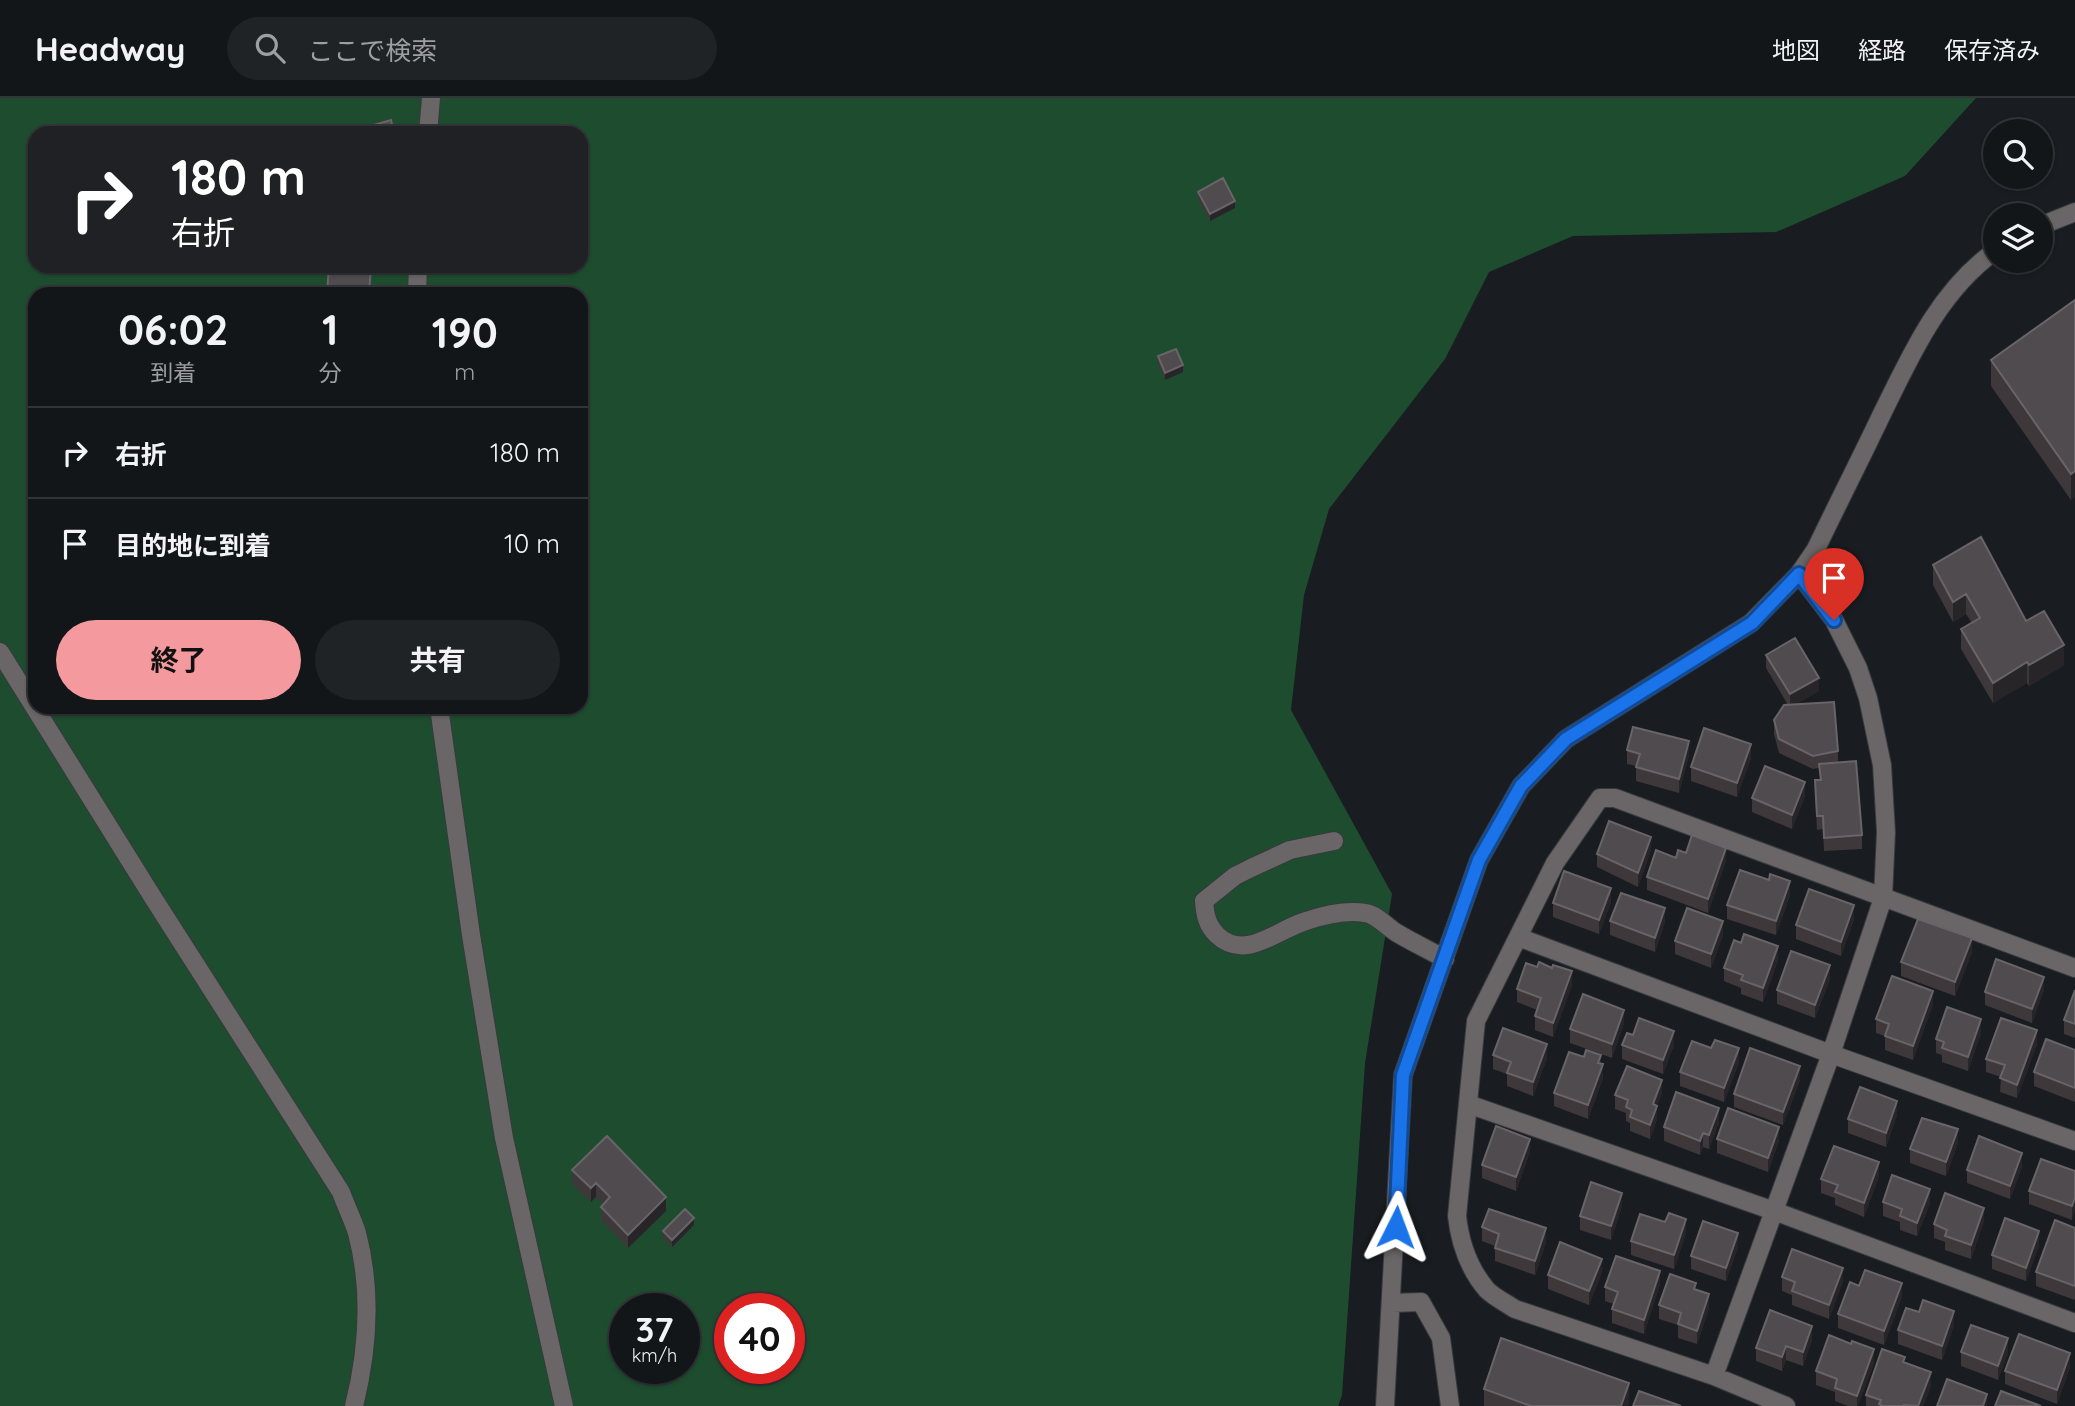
<!DOCTYPE html>
<html lang="ja">
<meta charset="utf-8">
<style>
body{margin:0;font-family:Quicksand,"Noto Sans JP",sans-serif;background:#202326;color:#f1f3f6;height:100vh;display:flex;flex-direction:column;font-size:26px;white-space:nowrap}
*{box-sizing:border-box;margin:0}
p{font-size:23px;color:#9d9fa2}
.icon{flex:none;width:38px;height:38px;fill:none;stroke:currentColor;stroke-width:2;stroke-linecap:round;stroke-linejoin:round}
.map{position:relative;flex:1;overflow:hidden}
.details{position:absolute;left:28px;top:189px;width:560px;height:427px;display:flex;flex-direction:column;background:#131619;border-radius:21px;box-shadow:0 2px 5px #0004,0 0 0 2px #323538}
.details>*{flex:none}
.top-card{position:absolute;left:28px;top:28px;width:560px;height:147px;border-radius:21px;box-shadow:0 2px 5px #0004,0 0 0 2px #323538;background:#202124;color:#fff;overflow:hidden}
.tools{position:absolute;left:1983px;top:21px;display:grid;gap:14px}
.tools a{display:grid;place-items:center;width:70px;height:70px;border-radius:50%;background:#131619;box-shadow:0 2px 5px #0004,0 0 0 2px #323538;font-size:35px}
.speed{position:absolute;left:609px;top:1195px;display:flex;gap:14px;font-size:35px;font-weight:700;text-align:center}
.speed>*{display:grid;place-content:center;width:91px;height:91px;border-radius:50%;background:#131619;box-shadow:0 2px 5px #0004,0 0 0 2px #323538;line-height:1}
.speed small{font-size:18px;font-weight:400}
.speed .limit{border:10px solid #d22;background:#fff;color:#111}
.pin{position:absolute;display:grid;place-items:center;width:60px;height:60px;color:#fff;margin:-72px -30px;border-radius:50% 50% 50% 0;rotate:-45deg;box-shadow:0 0 7px #0007}
.pin .icon{rotate:45deg}
.me{position:absolute;width:77px;margin:-38px;rotate:3deg;stroke-linejoin:round;filter:drop-shadow(0 0 5px #0008)}
.turn{display:flex;align-items:center;gap:24px;height:147px;padding:0 28px;font-size:32px}
.turn .icon{width:91px;height:91px;stroke-width:2.5}
.turn b{display:block;font-size:49px;line-height:60px}
.eta{display:flex;justify-content:space-evenly;align-items:center;height:119px;text-align:center}
.eta b{font-size:42px;font-weight:700;line-height:49px}
.button{display:flex;gap:14px;margin-top:auto;padding:14px 28px}
.button a{flex:1;height:80px;border-radius:42px;background:#f49a9f;color:#111;font-size:28px;font-weight:700;line-height:80px;text-align:center}
.button a+a{background:#202326;color:#f1f3f6}
ul{padding:0;list-style:none}
li{display:flex;align-items:center;gap:21px;height:91px;padding:0 28px;border-top:2px solid #323538}
li div{flex:1}
li b{display:block;font-size:26px}
li em{font-style:normal}
header{display:flex;align-items:center;gap:42px;box-sizing:border-box;height:98px;padding:0 35px;background:#131619;border-bottom:2px solid #323538}
header strong{font-size:33px}
nav{display:flex;gap:38px;margin-inline-start:auto;font-size:24px}
.search{width:490px;height:63px;background:#202326;display:flex;align-items:center;gap:18px;box-sizing:border-box;padding:0 24px;border-radius:38px;color:#9d9fa2;font-size:26px}
.map>svg:first-child{display:block}
</style>
<header>
<strong>Headway</strong>
<div class="search"><svg class="icon" aria-label="search" viewBox="0 0 24 24"><circle cx="10" cy="10" r="6"/><path d="M15 15l6 6"/></svg>ここで検索</div>
<nav><a>地図</a><a>経路</a><a>保存済み</a></nav>
</header>
<div class="map">
<svg width="2075" height="1308" viewBox="0 0 2075 1308">
<rect width="100%" height="100%" fill="#191d21"/>
<!-- forest -->
<path fill="#1d4d2e" fill-rule="evenodd" d="M0 0H1976L1905 78 1776 134 1573 138 1489 174 1445 261 1329 411 1304 497 1291 612 1392 796 1365 965 1342 1297 1338 1308H0ZM35 35H581V168H35ZM35 196H581V609H35ZM625 1211H684V1270H625ZM730 1211H789V1270H730Z"/>
<g fill="none" stroke-linecap="round" stroke-linejoin="round">
<defs>
<path id="minor" d="M428 35 431 0
M2040 128 2075 114
M417 196 418 168
M0 554 152 798 341 1094C346 1108 353 1122 357 1135 372 1192 368 1252 354 1308
M439 609 471 837 504 1040 564 1308
M1334 743 1290 752 1251 770 1235 778 1204 803C1205 817 1207 827 1217 837 1245 864 1278 831 1306 823 1324 817 1347 812 1365 815 1376 816 1387 829 1397 835 1412 844 1429 852 1445 861
M1518 839 1831 956 2075 1043
M1468 1006 1774 1113 2075 1225
M1392 1205 1421 1204 1441 1240 1450 1308
M1714 1278 1831 956 1883 800 1886 734 1882 667 1868 600 1858 570 1834 522 1799 476
M1385 1308 1403 977 1479 762 1521 688 1566 641 1751 525 1799 476 1816 451C1837 407 1859 364 1880 320 1910 259 1938 194 1995 153
M1786 1308 1714 1278 1515 1211C1506 1205 1494 1199 1487 1192 1469 1171 1460 1145 1457 1118L1476 923 1555 765 1600 700H1615L2075 870"/>
</defs>
<!-- minor casing -->
<use href="#minor" stroke="#363a3e" stroke-width="20"/>
<!-- minor -->
<use href="#minor" stroke="#6a6667" stroke-width="18"/>
</g>
<!-- wall -->
<path fill="#3e383b" d="M1198 94 1235 110 1210 123 1198 101Z
M2075 202 2071 402 1991 288V262Z
M1158 258 1183 274 1165 282 1158 265Z
M1933 467 2026 523 2064 567 2029 588 2027 585 1993 605 1961 551V531L1972 525 1966 516 1953 524 1933 487Z
M1766 557 1819 593 1796 606 1838 653V665L1862 737V751L1824 753 1823 731 1817 732 1815 696V682H1820L1819 670 1813 671 1779 655 1774 636V622L1788 607 1766 570Z
M1627 652 1689 657 1679 695 1636 683V668L1627 666Z
M1751 660 1737 699 1691 683V669Z
M1805 698 1792 731 1752 714V700Z
M1651 752 1638 789 1597 769V756Z
M1686 755 1726 763 1708 815 1647 792V779Z
M1790 797 1776 837 1727 821V807Z
M1611 804 1599 836 1553 819V805Z
M1854 821 1841 858 1796 841V827Z
M1610 823H1665L1655 854 1610 837Z
M1723 837 1711 870 1675 856V843Z
M1741 845 1778 862 1763 904 1741 896V890L1724 883V870Z
M1972 854 1955 898 1901 878V864Z
M1537 869 1572 887 1553 939 1535 932V918L1537 912 1517 904V891Z
M1830 881 1815 920 1777 906V892Z
M2044 892 2032 925 1985 907V894Z
M2075 892V940L2064 936V922Z
M1933 906 1913 962 1885 952V938L1876 935V921Z
M1624 925 1612 960 1570 945V931Z
M1981 935 1968 973 1942 964V957L1936 955V941Z
M2037 946 2017 1000 2000 994 2001 979 1986 974V961Z
M1622 947H1674L1663 976 1622 961Z
M1711 950 1739 964 1724 1004 1680 988V974Z
M2075 952V1004L2034 988V974Z
M1493 957 1547 960 1533 998 1507 988V976L1493 971Z
M1601 965 1603 980 1588 1021 1554 1008V995Z
M1800 982 1783 1027 1734 1009V996Z
M1662 995 1657 1008V1021L1650 1041 1630 1033V1025L1626 1023V1015L1615 1011V997Z
M1897 1017 1886 1049 1848 1035V1021Z
M1719 1024 1709 1051 1703 1049 1700 1057 1664 1043V1029Z
M1717 1041 1779 1042 1768 1074 1717 1055Z
M1958 1045 1946 1078 1910 1065V1051Z
M1530 1054 1516 1093 1482 1080V1067Z
M2022 1069 2010 1101 1967 1085V1072Z
M572 1072 666 1113 628 1150 601 1122V1109L604 1106 596 1099 591 1104 572 1086Z
M2075 1073 2072 1122 2029 1106V1093Z
M1879 1078 1864 1119 1835 1107V1100L1821 1095V1081Z
M1883 1104 1930 1105 1917 1138 1900 1132V1124L1883 1118Z
M1622 1108 1611 1142 1580 1132V1118Z
M1984 1123 1971 1161 1945 1152V1144L1934 1140V1126Z
M694 1127 672 1149 663 1140V1133Z
M1482 1129 1546 1144 1535 1177 1495 1163V1148L1482 1143Z
M2075 1130V1202L2036 1188V1174Z
M1686 1135 1674 1171 1631 1157V1143Z
M2039 1147 2026 1183 1992 1171V1157Z
M1738 1149 1726 1183 1691 1171V1158Z
M1602 1174 1589 1207 1548 1191V1177Z
M1782 1179 1843 1183 1829 1221 1792 1207V1197L1782 1193Z
M1660 1186 1644 1236 1612 1225V1211L1614 1206 1605 1203V1189Z
M1696 1192 1709 1210 1697 1246 1678 1240V1227L1659 1221V1207Z
M1902 1199 1884 1247 1838 1230V1216Z
M1954 1227 1942 1262 1898 1246V1232Z
M1812 1242 1803 1268 1786 1262 1782 1273 1756 1263V1250Z
M1851 1246 1874 1265 1858 1308H1848L1835 1303V1294L1816 1287V1273Z
M1961 1254H2008L1998 1282 1961 1268Z
M1905 1264 1931 1288 1923 1308H1866V1297Z
M2070 1269 2057 1306 2005 1286V1273Z
M1484 1291 1629 1305 1628 1308H1484Z"/>
<!-- shaded-wall -->
<path fill="#272528" d="M1235 103V110L1210 123V116Z
M1183 267V274L1165 282V275Z
M2075 373V399L2071 402V376Z
M1966 496V516L1953 524V504Z
M2064 547V567L2029 588V567Z
M2027 564V585L1993 605V585Z
M1819 580V593L1790 610V596Z
M1689 643V657L1679 695V681Z
M1751 646V660L1737 699V685Z
M1805 684V698L1792 731V717Z
M1651 739V752L1638 789V775Z
M1726 750V763L1708 815V801Z
M1790 783V797L1776 837V823Z
M1611 790V804L1599 836V822Z
M1854 807V821L1841 858V844Z
M1665 810V823L1655 854V840Z
M1723 823V837L1711 870V856Z
M1972 840V854L1955 898V884Z
M1778 848V862L1763 904V890Z
M1830 867V881L1815 920V907Z
M1572 873V887L1553 939V925Z
M2044 879V892L2032 925V911Z
M1933 893V906L1913 962V948Z
M1624 912V925L1612 960V946Z
M1981 921V935L1968 973V959Z
M2037 932V946L2017 1000V987Z
M1674 933V947L1663 976V962Z
M1547 946V960L1533 998V984Z
M1739 950V964L1724 1004V990Z
M1601 957V971L1603 966V980L1588 1021V1007Z
M1800 968V982L1783 1027V1014Z
M1662 982V995L1657 1008V1021L1650 1041V1027L1653 1006Z
M1897 1003V1017L1886 1049V1035Z
M1719 1010V1024L1709 1051V1037Z
M1779 1029V1042L1768 1074V1060Z
M1958 1031V1045L1946 1078V1064Z
M1703 1035V1049L1700 1057V1043Z
M1530 1041V1054L1516 1093V1079Z
M2022 1055V1069L2010 1101V1088Z
M1879 1064V1078L1864 1119V1105Z
M596 1085V1099L591 1104V1090Z
M1930 1091V1105L1917 1138V1125Z
M1622 1095V1108L1611 1142V1128Z
M666 1099V1113L628 1150V1137Z
M2075 1100V1113L2072 1122V1108Z
M1984 1110V1123L1971 1161V1147Z
M694 1120V1127L672 1149V1142Z
M1686 1121V1135L1674 1171V1157Z
M1546 1130V1144L1535 1177V1163Z
M2039 1133V1147L2026 1183V1170Z
M1738 1135V1149L1726 1183V1170Z
M1602 1161V1174L1589 1207V1193Z
M1843 1170V1183L1829 1221V1207Z
M1660 1173V1186L1644 1236V1222Z
M1902 1185V1199L1884 1247V1233Z
M1709 1196V1210L1697 1246V1233Z
M1954 1213V1227L1942 1262V1248Z
M1812 1228V1242L1803 1268V1254Z
M2008 1240V1254L1998 1282V1268Z
M1786 1248V1262L1782 1273V1259Z
M1874 1251V1265L1858 1308H1857V1298Z
M2070 1255V1269L2057 1306V1292Z
M1931 1274V1288L1923 1308H1918Z
M1629 1285V1305L1628 1308H1621Z
M1987 1296V1308H1983Z"/>
<!-- building -->
<path fill="#504b4e" stroke="#686467" stroke-width="2" d="M391 22 394 35H368L367 29Z
M1223 80 1235 103 1210 116 1198 94Z
M329 168H371L369 196H327Z
M2075 202V373L2071 376 1991 262Z
M1176 251 1183 267 1165 275 1158 258Z
M1981 439 2026 523 2044 513 2064 547 2029 567 2027 564 1993 585 1961 531 1980 520 1966 496 1953 504 1933 467Z
M1795 540 1819 580 1790 596 1766 557Z
M1834 604 1838 653 1813 658 1779 641 1774 622 1784 607Z
M1633 629 1689 643 1679 681 1636 669 1640 656 1627 652Z
M1704 630 1751 646 1737 685 1691 669Z
M1856 663 1862 737 1824 740 1823 718H1817L1815 682H1821L1819 666Z
M1765 668 1805 684 1792 717 1752 700Z
M1609 723 1651 739 1638 775 1597 756Z
M1692 737 1726 750 1708 801 1647 779 1656 752 1676 760 1678 752 1686 755Z
M1740 772 1769 782 1770 776 1790 783 1776 823 1727 807Z
M1564 773 1611 790 1599 822 1553 805Z
M1809 791 1854 807 1841 844 1796 827Z
M1621 795 1665 810 1655 840 1610 823Z
M1687 810 1723 823 1711 856 1675 843Z
M1918 821 1972 840 1955 884 1901 864Z
M1744 836 1778 848 1763 890 1741 882 1743 877 1724 870 1734 842 1741 845Z
M1791 853 1830 867 1815 907 1777 892Z
M1996 861 2044 879 2032 911 1985 894Z
M1539 864 1552 870 1553 867 1572 873 1553 925 1535 918 1541 900 1517 891 1526 865 1537 869Z
M1892 878 1933 893 1913 948 1885 938 1889 926 1876 921Z
M2075 892V926L2064 922Z
M1583 896 1624 912 1612 946 1570 931Z
M1947 909 1981 921 1968 959 1942 950 1944 944 1936 941Z
M1639 920 1674 933 1663 962 1622 947 1627 935 1633 937Z
M2001 920 2037 932 2017 987 2000 980 2005 967 1986 961Z
M1503 930 1547 946 1533 984 1507 975 1511 964 1493 957Z
M2046 941 2075 952V990L2034 974Z
M1715 942 1739 950 1724 990 1680 974 1692 943 1711 950Z
M1750 950 1800 968 1783 1014 1734 996Z
M1586 952 1601 957 1598 965 1603 966 1588 1007 1554 995 1569 954 1584 959Z
M1627 968 1662 982 1653 1006 1657 1008 1650 1027 1630 1019 1632 1012 1626 1009 1628 1002 1615 997Z
M1860 989 1897 1003 1886 1035 1848 1021Z
M1676 994 1719 1010 1709 1037 1703 1035 1700 1043 1664 1029Z
M1728 1010 1779 1029 1768 1060 1717 1041Z
M1922 1020 1958 1031 1946 1064 1910 1051Z
M1496 1028 1530 1041 1516 1079 1482 1067Z
M607 1038 666 1099 628 1137 601 1109 610 1099 596 1085 591 1090 572 1072Z
M1979 1038 2022 1055 2010 1088 1967 1072Z
M1834 1048 1879 1064 1864 1105 1835 1094 1838 1087 1821 1081Z
M2041 1061 2075 1073V1100L2072 1108 2029 1093Z
M1892 1077 1930 1091 1917 1125 1900 1118 1902 1111 1883 1104Z
M1591 1084 1622 1095 1611 1128 1580 1118Z
M1945 1095 1984 1110 1971 1147 1945 1138 1947 1132 1934 1126Z
M685 1111 694 1120 672 1142 663 1133Z
M1489 1111 1546 1130 1535 1163 1495 1150 1499 1136 1482 1129Z
M1669 1115 1686 1121 1674 1157 1631 1143 1640 1116 1665 1124Z
M2005 1120 2039 1133 2026 1170 1992 1157Z
M2055 1122 2075 1130V1188L2036 1174Z
M1703 1123 1738 1135 1726 1170 1691 1158Z
M1560 1144 1602 1161 1589 1193 1548 1177Z
M1792 1151 1843 1170 1829 1207 1792 1193 1795 1184 1782 1179Z
M1616 1158 1660 1173 1644 1222 1612 1211 1618 1194 1605 1189Z
M1865 1172 1902 1185 1884 1233 1838 1216 1850 1184 1859 1188Z
M1670 1176 1696 1185 1694 1191 1709 1196 1697 1233 1678 1226 1681 1215 1659 1207Z
M1923 1202 1954 1213 1942 1248 1898 1232 1906 1210 1919 1214Z
M1770 1212 1812 1228 1803 1254 1786 1248 1782 1259 1756 1250Z
M1971 1227 2008 1240 1998 1268 1961 1254Z
M2019 1236 2070 1255 2057 1292 2005 1273Z
M1829 1237 1851 1246 1852 1243 1874 1251 1857 1298 1835 1290 1837 1281 1816 1273Z
M1501 1240 1629 1285 1621 1308H1531L1484 1291Z
M1882 1251 1905 1259 1903 1264 1931 1274 1918 1308 1904 1307V1308H1883L1879 1306 1881 1302 1866 1297Z
M1947 1281 1987 1296 1983 1308H1937Z
M1639 1293 1681 1308H1633Z
M2001 1293 2041 1308H1995Z"/>
<g fill="none" stroke-linecap="round" stroke-linejoin="round">
<defs>
<path id="route" d="M1396 1129 1403 977 1479 762 1521 688 1566 641 1752 525 1799 476 1834 522"/>
</defs>
<!-- route casing -->
<use href="#route" stroke="#114b97" stroke-width="18"/>
<!-- route -->
<use href="#route" stroke="#1a73e8" stroke-width="12"/>
</g>
</svg>
<div class="tools">
<a><svg class="icon" aria-label="search" viewBox="0 0 24 24"><circle cx="10" cy="10" r="6"/><path d="M15 15l6 6"/></svg></a>
<a><svg class="icon" aria-label="layers" viewBox="0 0 24 24"><path d="M12 4l9 5-9 5-9-5zM3 14l9 5 9-5"/></svg></a>
</div>
<div class="speed"><div>37<small>km/h</small></div><div class="limit">40</div></div>
<div class="pin" style="left:1834px;top:522px;background:#d93025"><svg class="icon" aria-label="arrive" viewBox="0 0 24 24"><path d="M6 21V4h12l-3 4 3 4H6"/></svg></div>
<svg class="me" style="left:1396px;top:1129px" viewBox="-20 -20 40 40"><path d="M0-17L14 15 0 8-14 15z" fill="#1a73e8" stroke="#fff" stroke-width="4"/></svg>
<div class="top-card">
<div class="turn"><svg class="icon" aria-label="right" viewBox="0 0 24 24"><path d="M7 20v-9h11M14 6l5 5-5 5"/></svg><div><b>180 m</b>右折</div></div>
</div>
<section class="details">
<div class="eta">
<div><b>06:02</b><p>到着</p></div>
<div><b>1</b><p>分</p></div>
<div><b>190</b><p>m</p></div>
</div>
<ul>
<li><svg class="icon" aria-label="right" viewBox="0 0 24 24"><path d="M7 20v-9h11M14 6l5 5-5 5"/></svg><div><b>右折</b></div><em>180 m</em></li>
<li><svg class="icon" aria-label="arrive" viewBox="0 0 24 24"><path d="M6 21V4h12l-3 4 3 4H6"/></svg><div><b>目的地に到着</b></div><em>10 m</em></li>
</ul>
<div class="button"><a>終了</a><a>共有</a></div>
</section>
</div>
